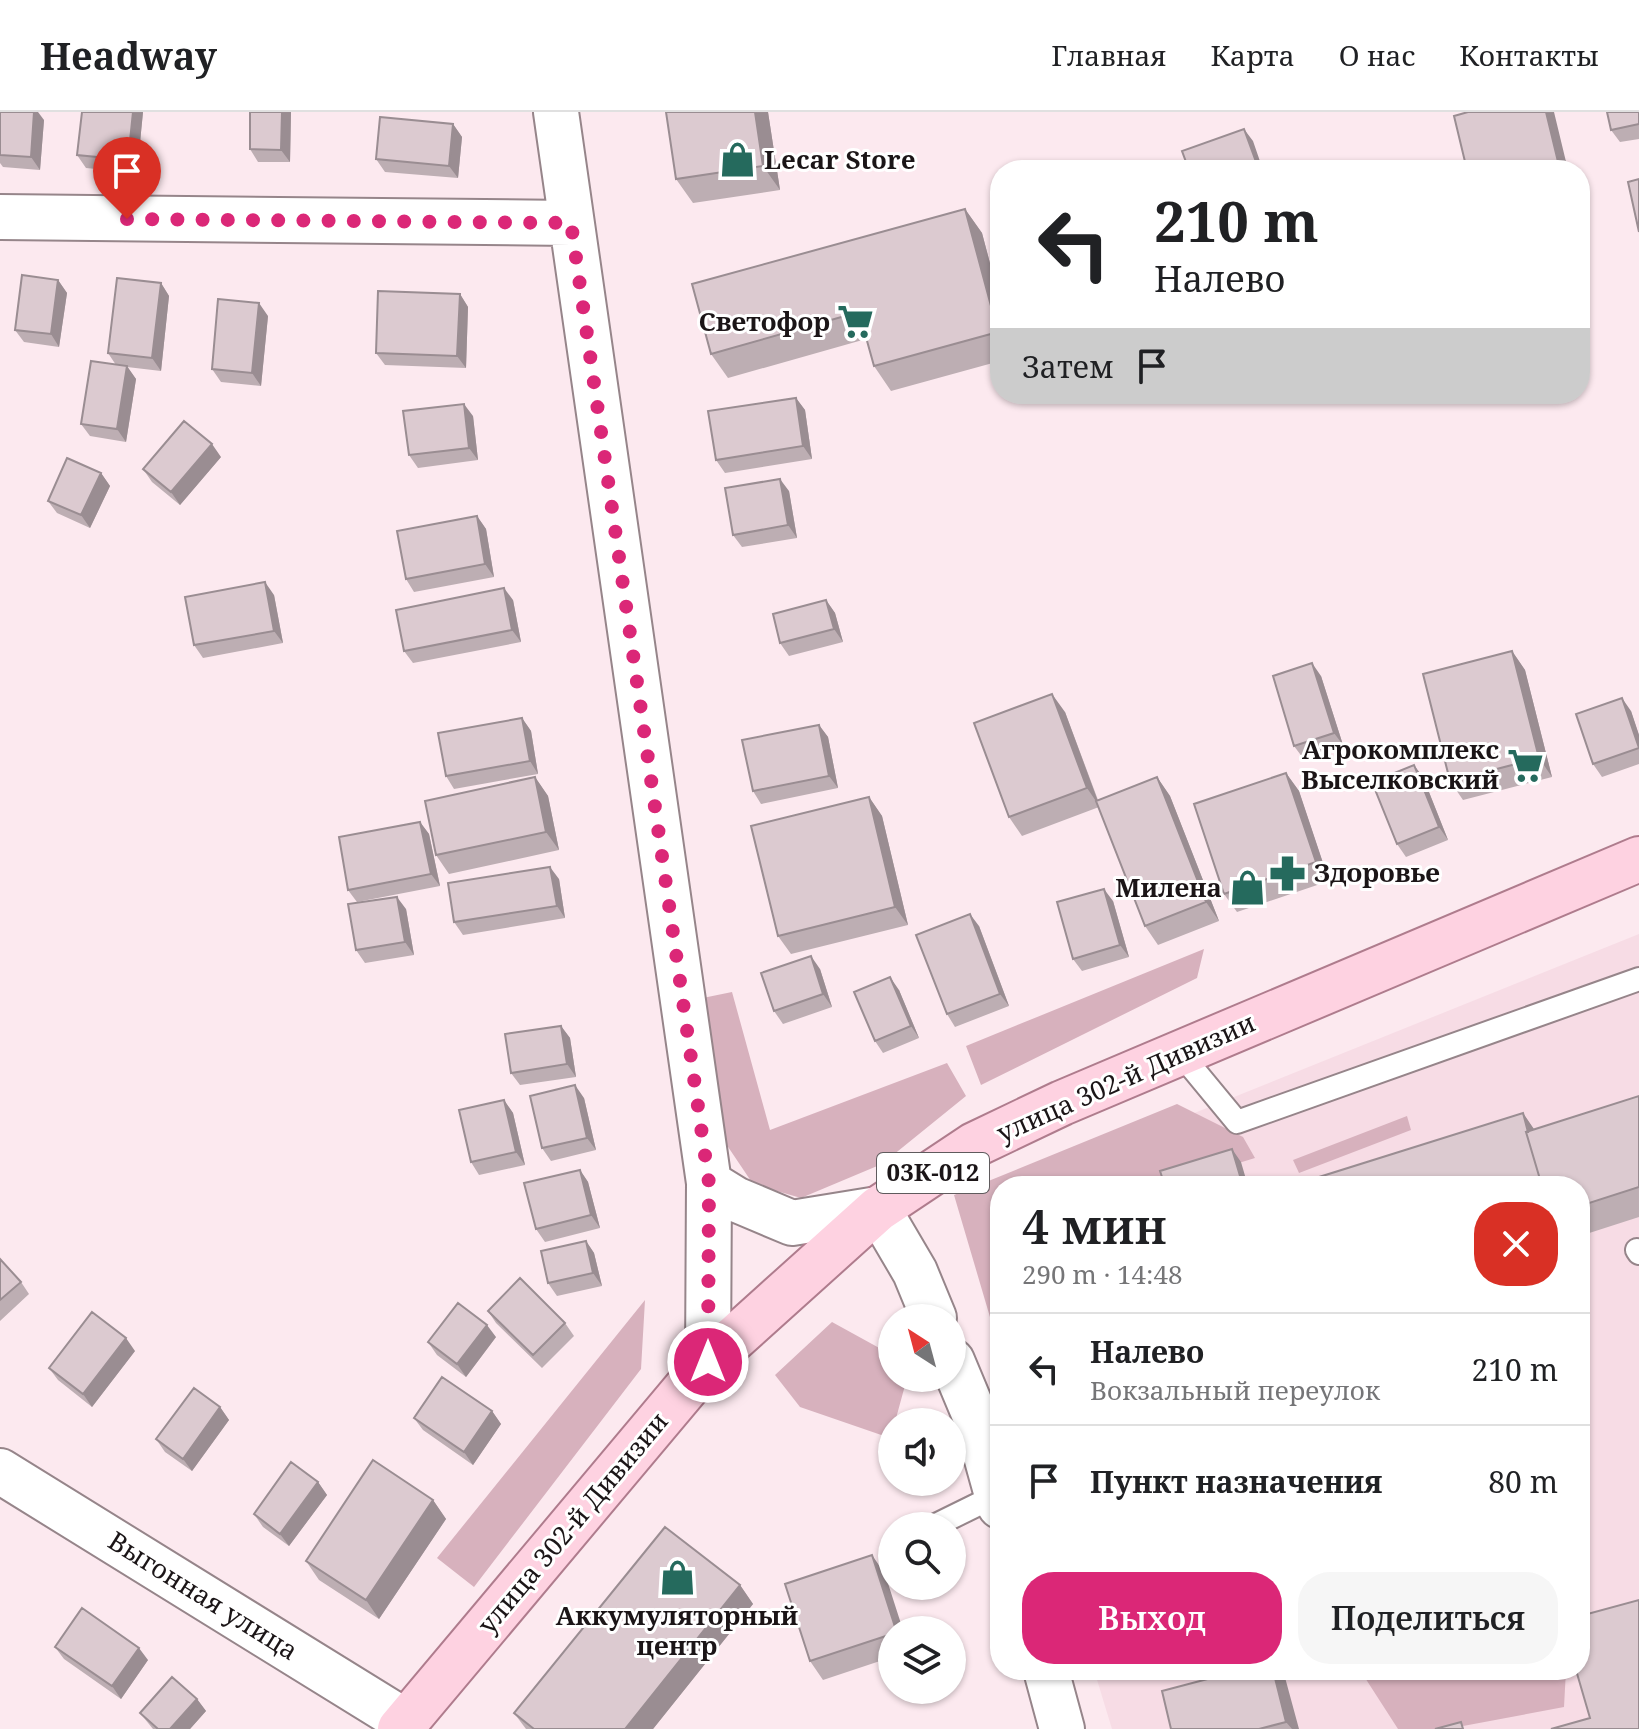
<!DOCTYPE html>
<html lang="ru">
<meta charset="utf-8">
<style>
body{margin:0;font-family:"Noto Serif",serif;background:#f6f6f6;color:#202124;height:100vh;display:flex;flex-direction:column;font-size:30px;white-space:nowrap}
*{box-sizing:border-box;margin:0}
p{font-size:26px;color:#757577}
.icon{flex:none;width:44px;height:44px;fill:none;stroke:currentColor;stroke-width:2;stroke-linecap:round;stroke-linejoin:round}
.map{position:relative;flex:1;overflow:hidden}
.panel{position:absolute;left:990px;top:1064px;width:600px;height:504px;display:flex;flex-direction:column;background:#fff;border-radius:32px;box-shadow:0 2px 6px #0004}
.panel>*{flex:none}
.hud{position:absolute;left:990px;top:48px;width:600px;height:244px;border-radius:32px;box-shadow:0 2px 6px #0004;background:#fff;color:#202124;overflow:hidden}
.needle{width:52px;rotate:324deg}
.buttons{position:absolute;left:878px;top:1192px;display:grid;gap:16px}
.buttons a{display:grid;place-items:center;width:88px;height:88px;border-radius:50%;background:#fff;box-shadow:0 2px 6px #0004;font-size:40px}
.pin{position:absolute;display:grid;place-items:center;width:68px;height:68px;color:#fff;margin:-82px -34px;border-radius:50% 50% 50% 0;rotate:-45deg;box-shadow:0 0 8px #0007}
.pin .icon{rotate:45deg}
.me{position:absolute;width:88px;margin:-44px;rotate:0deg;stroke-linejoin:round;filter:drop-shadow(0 0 6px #0008)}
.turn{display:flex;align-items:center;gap:28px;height:168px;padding:0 32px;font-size:36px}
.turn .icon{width:104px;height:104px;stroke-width:2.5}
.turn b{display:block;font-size:56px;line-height:68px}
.then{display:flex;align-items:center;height:76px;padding:0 32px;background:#0003;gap:16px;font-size:30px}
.round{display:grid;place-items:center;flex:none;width:84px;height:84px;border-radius:32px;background:#f6f6f6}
.summary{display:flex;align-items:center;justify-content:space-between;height:136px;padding:0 32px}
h1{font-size:48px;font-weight:600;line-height:60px}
.primary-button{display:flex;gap:16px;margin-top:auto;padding:16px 32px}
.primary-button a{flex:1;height:92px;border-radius:32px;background:#db2777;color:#fff;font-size:32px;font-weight:600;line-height:92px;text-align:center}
.primary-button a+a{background:#f6f6f6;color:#202124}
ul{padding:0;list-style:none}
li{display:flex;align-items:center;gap:24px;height:112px;padding:0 32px;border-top:2px solid #e0e0e0}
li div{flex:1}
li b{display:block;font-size:30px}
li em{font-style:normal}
header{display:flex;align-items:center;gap:48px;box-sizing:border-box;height:112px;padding:0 40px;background:#fff;border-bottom:2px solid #e0e0e0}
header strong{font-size:38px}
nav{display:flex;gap:44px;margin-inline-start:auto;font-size:28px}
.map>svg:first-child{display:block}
</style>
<header>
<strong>Headway</strong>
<nav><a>Главная</a><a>Карта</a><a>О нас</a><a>Контакты</a></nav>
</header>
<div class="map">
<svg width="1639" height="1617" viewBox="0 0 1639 1617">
<rect width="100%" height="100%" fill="#fce9ef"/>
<!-- built -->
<path fill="#f7dce5" d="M1639 822V1617H1112L1094 1558H1580V1074H1013Z"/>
<!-- green -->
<path fill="#d7b1bd" d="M1204 837 1197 866 981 973 966 934Z
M732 880 770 1018 947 951 966 984 882 1052 801 1086 753 1072 716 1017 693 888Z
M1177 992 1243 1025 1255 1046 1170 1072V1074H1000V1239L954 1083Z
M1407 1004 1411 1018 1299 1061 1293 1048Z
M645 1188 641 1257 474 1475 437 1446Z
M832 1210 892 1243V1266H907L895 1310H892L890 1326 800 1295 775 1263Z
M1360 1558H1566L1564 1595 1447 1617H1398Z"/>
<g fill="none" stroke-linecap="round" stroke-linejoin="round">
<defs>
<path id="lane" d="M1180 941 1237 1010 1639 867
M1637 1138 1639 1141
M934 1414 997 1383"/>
<path id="street" d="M556 0 709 1071 708 1250
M0 105 571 111
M709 1071 735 1087 792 1111 878 1097 915 1160 934 1206
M952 1249 975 1304 1000 1394
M0 1359 406 1610
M1046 1558 1062 1617"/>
<path id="primary" d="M400 1617 708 1250 878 1097 974 1033 1062 991 1639 747"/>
</defs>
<!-- lane casing -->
<use href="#lane" stroke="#96858a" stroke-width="26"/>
<!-- street casing -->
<use href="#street" stroke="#96858a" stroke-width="48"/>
<!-- primary casing -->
<use href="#primary" stroke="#af7c8d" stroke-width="48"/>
<!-- lane -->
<use href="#lane" stroke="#fff" stroke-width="22"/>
<!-- street -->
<use href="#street" stroke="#fff" stroke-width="44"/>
<!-- primary -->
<use href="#primary" stroke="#fed2e1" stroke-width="44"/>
</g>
<!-- wall -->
<path fill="#bdaeb3" d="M0 0 44 8 40 58 3 55 0 51Z
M143 0 137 61 86 56 77 43Z
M250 0H291L290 50H258L250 37Z
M666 0H768L780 78 693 91 676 67Z
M1639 0V27L1620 30 1611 18Z
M453 12 462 25 458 66 385 60 376 47Z
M965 97 982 121 1000 189V249L891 279 874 254 866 227 728 266 711 242Z
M58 168 67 181 59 235 24 230 15 218Z
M161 171 169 184 161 259 127 255 136 267 126 330 90 324 81 312 116 253 108 241Z
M460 182 468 195 466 256 385 253 376 241Z
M268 204 261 274 221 270 212 257Z
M796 286 805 298 812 347 725 361 716 348Z
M473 304 478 348 418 356 409 343Z
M221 345 180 393 152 370 143 357Z
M101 361 110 374 90 416 57 401 48 389Z
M789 379 797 426 742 435 733 423Z
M477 404 486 417 494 465 414 480 406 467Z
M274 483 283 531 203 546 194 533Z
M513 488 521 530 413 551 404 539Z
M826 488 835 501 843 530 789 544 780 531Z
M1512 539 1525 558 1552 665 1463 688 1450 669Z
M1321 564 1343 633 1303 646 1294 634Z
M1631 599 1639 623V652L1602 665 1593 652Z
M1065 600 1098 688 1157 665 1170 684 1219 809 1158 833 1145 814 1099 695 1022 724 1009 705Z
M522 606 531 619 538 662 454 677 446 664Z
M819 613 828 625 838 676 761 692 753 679Z
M1286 661 1299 679 1329 769 1237 800 1224 782Z
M535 665 548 684 559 738 449 762 436 743Z
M1423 665 1448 728 1406 745 1397 732Z
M869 685 882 704 908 813 791 842 778 824Z
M420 710 429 722 440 774 357 790 348 778Z
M559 767 565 806 463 823 454 810Z
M1113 789 1129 845 1082 859 1073 847Z
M406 797 414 843 365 851 356 838Z
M979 814 1009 894 955 915 947 902Z
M820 857 832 895 783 912 774 899Z
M899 878 919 926 883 941 875 929Z
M561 914 570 926 576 965 520 973 511 961Z
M1639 984V1105L1580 1124V1074H1319L1523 1001 1534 1018Z
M584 986 596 1038 551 1049 542 1036Z
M504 988 513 1001 525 1053 479 1063 471 1050Z
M580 1058 588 1070 600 1116 545 1130 536 1117Z
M586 1129 594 1141 602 1174 557 1184 548 1171Z
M0 1147 21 1170 29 1182 0 1209Z
M488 1199 565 1211 574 1224 542 1256 496 1211Z
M496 1225 466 1265 437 1243 428 1230Z
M135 1239 92 1295 58 1268 49 1256Z
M220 1295 229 1308 192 1359 165 1340 156 1327Z
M492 1299 501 1312 473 1353 423 1318 414 1306Z
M318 1370 327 1383 289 1434 263 1415 254 1402Z
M433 1388 446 1407 379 1507 319 1468 306 1449Z
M885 1462 892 1518V1545L823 1568 810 1549Z
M740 1473 753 1492 653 1617H526L514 1601Z
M55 1535 148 1548 121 1587 64 1547Z
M1219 1564 1299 1617H1171Z
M197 1587 206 1599 190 1617H153L140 1601Z"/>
<!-- shaded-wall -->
<path fill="#9a8d92" d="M34 0H38L44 8 40 58 31 45Z
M133 0H143L137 61 128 48Z
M282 0H291L290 50 281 38Z
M755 0H768L780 78 763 54Z
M1546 0H1554L1568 58H1560Z
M453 12 462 25 458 66 449 54Z
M1244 17 1253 29 1263 58H1259Z
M965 97 982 121 1000 189V223L998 220Z
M58 168 67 181 59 235 51 222Z
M161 171 169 184 161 259 152 246Z
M460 182 468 195 466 256 457 244Z
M259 191 268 204 261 274 252 261Z
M127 254 136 267 126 330 117 317Z
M796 286 805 298 812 347 803 334Z
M464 292 473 304 478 348 469 336Z
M212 332 221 345 180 393 171 380Z
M101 361 110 374 90 416 81 403Z
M780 367 789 379 797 426 788 413Z
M477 404 486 417 494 465 485 452Z
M265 470 274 483 283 531 274 519Z
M504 476 513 488 521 530 512 518Z
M826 488 835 501 843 530 834 517Z
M1512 539 1525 558 1552 665 1539 646Z
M1312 551 1321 564 1343 633 1334 621Z
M1052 582 1065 600 1100 695 1087 676Z
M1622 586 1631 599 1639 623V636Z
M522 606 531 619 538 662 530 649Z
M819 613 828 625 838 676 829 664Z
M1414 653 1423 665 1448 728 1439 715Z
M1286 661 1299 679 1329 769 1316 750Z
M535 665 548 684 559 738 546 720Z
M1157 665 1170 684 1219 809 1206 790Z
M869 685 882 704 908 813 895 795Z
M420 710 429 722 440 774 431 762Z
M550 755 559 767 565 806 557 794Z
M1104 777 1113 789 1129 845 1120 833Z
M397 785 406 797 414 843 405 830Z
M970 802 979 814 1009 894 1000 882Z
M811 844 820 857 832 895 823 882Z
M890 865 899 878 919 926 911 914Z
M561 914 570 926 576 965 567 952Z
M575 973 584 986 596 1038 587 1026Z
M504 988 513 1001 525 1053 516 1040Z
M1523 1001 1536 1020 1545 1074Z
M1232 1037 1241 1050 1248 1074H1243Z
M580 1058 588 1070 600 1116 591 1103Z
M586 1129 594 1141 602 1174 593 1161Z
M487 1213 496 1225 466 1265 457 1252Z
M126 1226 135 1239 92 1295 83 1282Z
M220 1295 229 1308 192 1359 183 1347Z
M492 1299 501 1312 473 1353 464 1340Z
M318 1370 327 1383 289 1434 280 1422Z
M433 1388 446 1407 379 1507 366 1488Z
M872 1443 885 1462 903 1518H896Z
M740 1473 753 1492 653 1617H625Z
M139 1536 148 1548 121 1587 112 1574Z
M1273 1558H1283L1299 1617H1292L1286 1610Z
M197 1587 206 1599 190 1617H170Z"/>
<!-- building -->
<path fill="#dccad0" stroke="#9a8d92" stroke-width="2" d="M0 0H34L31 45 0 43Z
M82 0H133L128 48 77 43Z
M250 0H282L281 38 250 37Z
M666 0H755L763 54 676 67Z
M1468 0H1546L1560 58H1467L1454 4Z
M1607 0H1639V12L1611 18Z
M380 5 453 12 449 54 376 47Z
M1244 17 1259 58H1189L1182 39Z
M1639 67V120L1628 70Z
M965 97 998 220 874 254 859 200 711 242 692 172Z
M22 163 58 168 51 222 15 218Z
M117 166 161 171 152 246 108 241Z
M378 179 460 182 457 244 376 241Z
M218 187 259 191 252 261 212 257Z
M91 249 127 254 117 317 81 312Z
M796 286 803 334 716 348 708 299Z
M464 292 469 336 409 343 403 299Z
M184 309 212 332 171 380 143 357Z
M67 346 101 361 81 403 48 389Z
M780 367 788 413 733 423 725 376Z
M477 404 485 452 406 467 397 419Z
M265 470 274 519 194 533 185 485Z
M504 476 512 518 404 539 396 498Z
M826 488 834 517 780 531 773 502Z
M1512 539 1539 646 1450 669 1423 562Z
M1312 551 1334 621 1294 634 1273 564Z
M1052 582 1087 676 1009 705 974 611Z
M1622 586 1639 636 1593 652 1576 602Z
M522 606 530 649 446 664 438 621Z
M819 613 829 664 753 679 742 628Z
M1414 653 1439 715 1397 732 1372 670Z
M1286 661 1316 750 1224 782 1194 692Z
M535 665 546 720 436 743 425 689Z
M1157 665 1206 790 1145 814 1096 689Z
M869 685 895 795 778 824 751 714Z
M420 710 431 762 348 778 339 725Z
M550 755 557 794 454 810 448 771Z
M1104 777 1120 833 1073 847 1057 790Z
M397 785 405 830 356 838 348 792Z
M970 802 1000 882 947 902 916 823Z
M811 844 823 882 774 899 761 861Z
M890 865 911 914 875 929 854 880Z
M561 914 567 952 511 961 505 922Z
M575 973 587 1026 542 1036 530 984Z
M1639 984V1075L1580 1094V1074H1542L1526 1020Z
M504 988 516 1040 471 1050 459 998Z
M1523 1001 1528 1020H1526L1542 1074H1319L1316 1066Z
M1232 1037 1243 1074H1165L1160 1059Z
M580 1058 591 1103 536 1117 524 1071Z
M586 1129 593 1161 548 1171 541 1139Z
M0 1147 21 1170 0 1188Z
M520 1166 565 1211 533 1243 488 1199Z
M458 1191 487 1213 457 1252 428 1230Z
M92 1200 126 1226 83 1282 49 1256Z
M442 1265 492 1299 464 1340 414 1306Z
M194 1276 220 1295 183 1347 156 1327Z
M373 1348 433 1388 366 1488 306 1449Z
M291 1350 318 1370 280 1422 254 1402Z
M665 1415 740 1473 625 1617H534L514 1601Z
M872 1443 896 1518H892V1522L810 1549 785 1472Z
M1639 1488V1617H1551L1590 1606 1576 1558H1580V1504Z
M82 1496 139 1536 112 1574 55 1535Z
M1218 1558H1273L1286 1610 1259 1617H1171L1162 1579 1219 1564Z
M172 1565 197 1587 170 1617H158L140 1601Z
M1461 1610 1463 1617H1435Z"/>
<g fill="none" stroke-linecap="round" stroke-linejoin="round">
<!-- route -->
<path stroke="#db2777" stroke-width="14" stroke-dasharray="0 25.2" d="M127 107 571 111 709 1071 708 1250"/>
</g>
<!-- icons -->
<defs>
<symbol id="shop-bare" viewBox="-9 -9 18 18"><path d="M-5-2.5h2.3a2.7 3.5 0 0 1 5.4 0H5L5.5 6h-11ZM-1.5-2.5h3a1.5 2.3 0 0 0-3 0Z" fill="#256a5d" stroke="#fff" stroke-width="2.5" paint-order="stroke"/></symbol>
<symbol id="supermarket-bare" viewBox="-9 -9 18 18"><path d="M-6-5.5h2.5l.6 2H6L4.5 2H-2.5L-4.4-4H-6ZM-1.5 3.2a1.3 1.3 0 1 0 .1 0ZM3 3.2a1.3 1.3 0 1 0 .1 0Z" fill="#256a5d" stroke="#fff" stroke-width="2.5" paint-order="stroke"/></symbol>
<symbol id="pharmacy-bare" viewBox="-9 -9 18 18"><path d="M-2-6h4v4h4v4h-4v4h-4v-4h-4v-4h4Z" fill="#256a5d" stroke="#fff" stroke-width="2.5" paint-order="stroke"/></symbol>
</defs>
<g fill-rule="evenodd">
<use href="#shop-bare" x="712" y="22" width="51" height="51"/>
<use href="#supermarket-bare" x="830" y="184" width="51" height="51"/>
<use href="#supermarket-bare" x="1500" y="628" width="51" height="51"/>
<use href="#pharmacy-bare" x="1262" y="736" width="51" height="51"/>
<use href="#shop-bare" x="1222" y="750" width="51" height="51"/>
<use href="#shop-bare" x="652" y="1440" width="51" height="51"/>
</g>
<g text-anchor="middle" stroke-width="6" stroke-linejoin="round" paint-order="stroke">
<!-- shield labels -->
<rect fill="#fff" stroke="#5f5b5d" stroke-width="2" x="877" y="1041" width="112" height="40" rx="6"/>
<g font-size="24" font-weight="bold" fill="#1b1517">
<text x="933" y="1069">03К-012</text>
</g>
<!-- poi labels -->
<g font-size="26" font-weight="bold" fill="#1b1517" stroke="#fff" text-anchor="end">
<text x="764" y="57" text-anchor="start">Lecar Store</text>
<text x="830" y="219">Светофор</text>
<text x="1499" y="647">Агрокомплекс<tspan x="1499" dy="30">Выселковский</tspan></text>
<text x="1314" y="770" text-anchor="start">Здоровье</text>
<text x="1222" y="785">Милена</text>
<text x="677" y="1513" text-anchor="middle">Аккумуляторный<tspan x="677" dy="30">центр</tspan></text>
</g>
<!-- street labels -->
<g font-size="26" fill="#1b1517" stroke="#fff">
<text transform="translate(1126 966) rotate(-24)" y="9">улица 302-й Дивизии</text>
<text transform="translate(573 1411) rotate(-50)" y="9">улица 302-й Дивизии</text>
<text transform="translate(203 1484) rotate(32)" y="9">Выгонная улица</text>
</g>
</g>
</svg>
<div class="buttons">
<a><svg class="needle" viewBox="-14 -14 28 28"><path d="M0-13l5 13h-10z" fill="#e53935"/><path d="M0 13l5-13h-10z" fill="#757577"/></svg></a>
<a><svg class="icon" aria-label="sound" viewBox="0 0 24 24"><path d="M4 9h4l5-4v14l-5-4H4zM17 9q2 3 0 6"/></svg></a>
<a><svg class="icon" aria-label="search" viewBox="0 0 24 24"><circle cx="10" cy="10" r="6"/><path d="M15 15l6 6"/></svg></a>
<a><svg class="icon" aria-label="layers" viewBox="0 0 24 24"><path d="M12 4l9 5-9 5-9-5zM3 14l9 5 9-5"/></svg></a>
</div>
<div class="pin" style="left:127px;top:107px;background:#d93025"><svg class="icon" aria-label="arrive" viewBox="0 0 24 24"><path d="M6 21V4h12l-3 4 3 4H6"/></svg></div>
<svg class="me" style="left:708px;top:1250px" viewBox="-20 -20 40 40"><circle r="17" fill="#db2777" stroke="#fff" stroke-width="3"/><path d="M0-11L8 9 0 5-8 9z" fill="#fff"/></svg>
<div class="hud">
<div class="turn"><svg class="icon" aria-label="left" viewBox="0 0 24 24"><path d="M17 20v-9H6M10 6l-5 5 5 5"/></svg><div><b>210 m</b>Налево</div></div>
<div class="then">Затем<svg class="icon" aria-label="arrive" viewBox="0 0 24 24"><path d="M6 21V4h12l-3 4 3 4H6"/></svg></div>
</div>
<section class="panel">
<div class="summary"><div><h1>4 мин</h1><p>290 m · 14:48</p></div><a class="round" style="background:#d93025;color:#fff"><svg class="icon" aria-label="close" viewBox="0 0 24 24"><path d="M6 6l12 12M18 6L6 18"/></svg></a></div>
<ul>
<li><svg class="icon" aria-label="left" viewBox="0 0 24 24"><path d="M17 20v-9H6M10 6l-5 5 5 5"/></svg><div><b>Налево</b><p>Вокзальный переулок</p></div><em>210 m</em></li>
<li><svg class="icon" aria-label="arrive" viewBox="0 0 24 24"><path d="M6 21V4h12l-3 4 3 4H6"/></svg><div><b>Пункт назначения</b></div><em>80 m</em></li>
</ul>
<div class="primary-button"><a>Выход</a><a>Поделиться</a></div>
</section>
</div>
